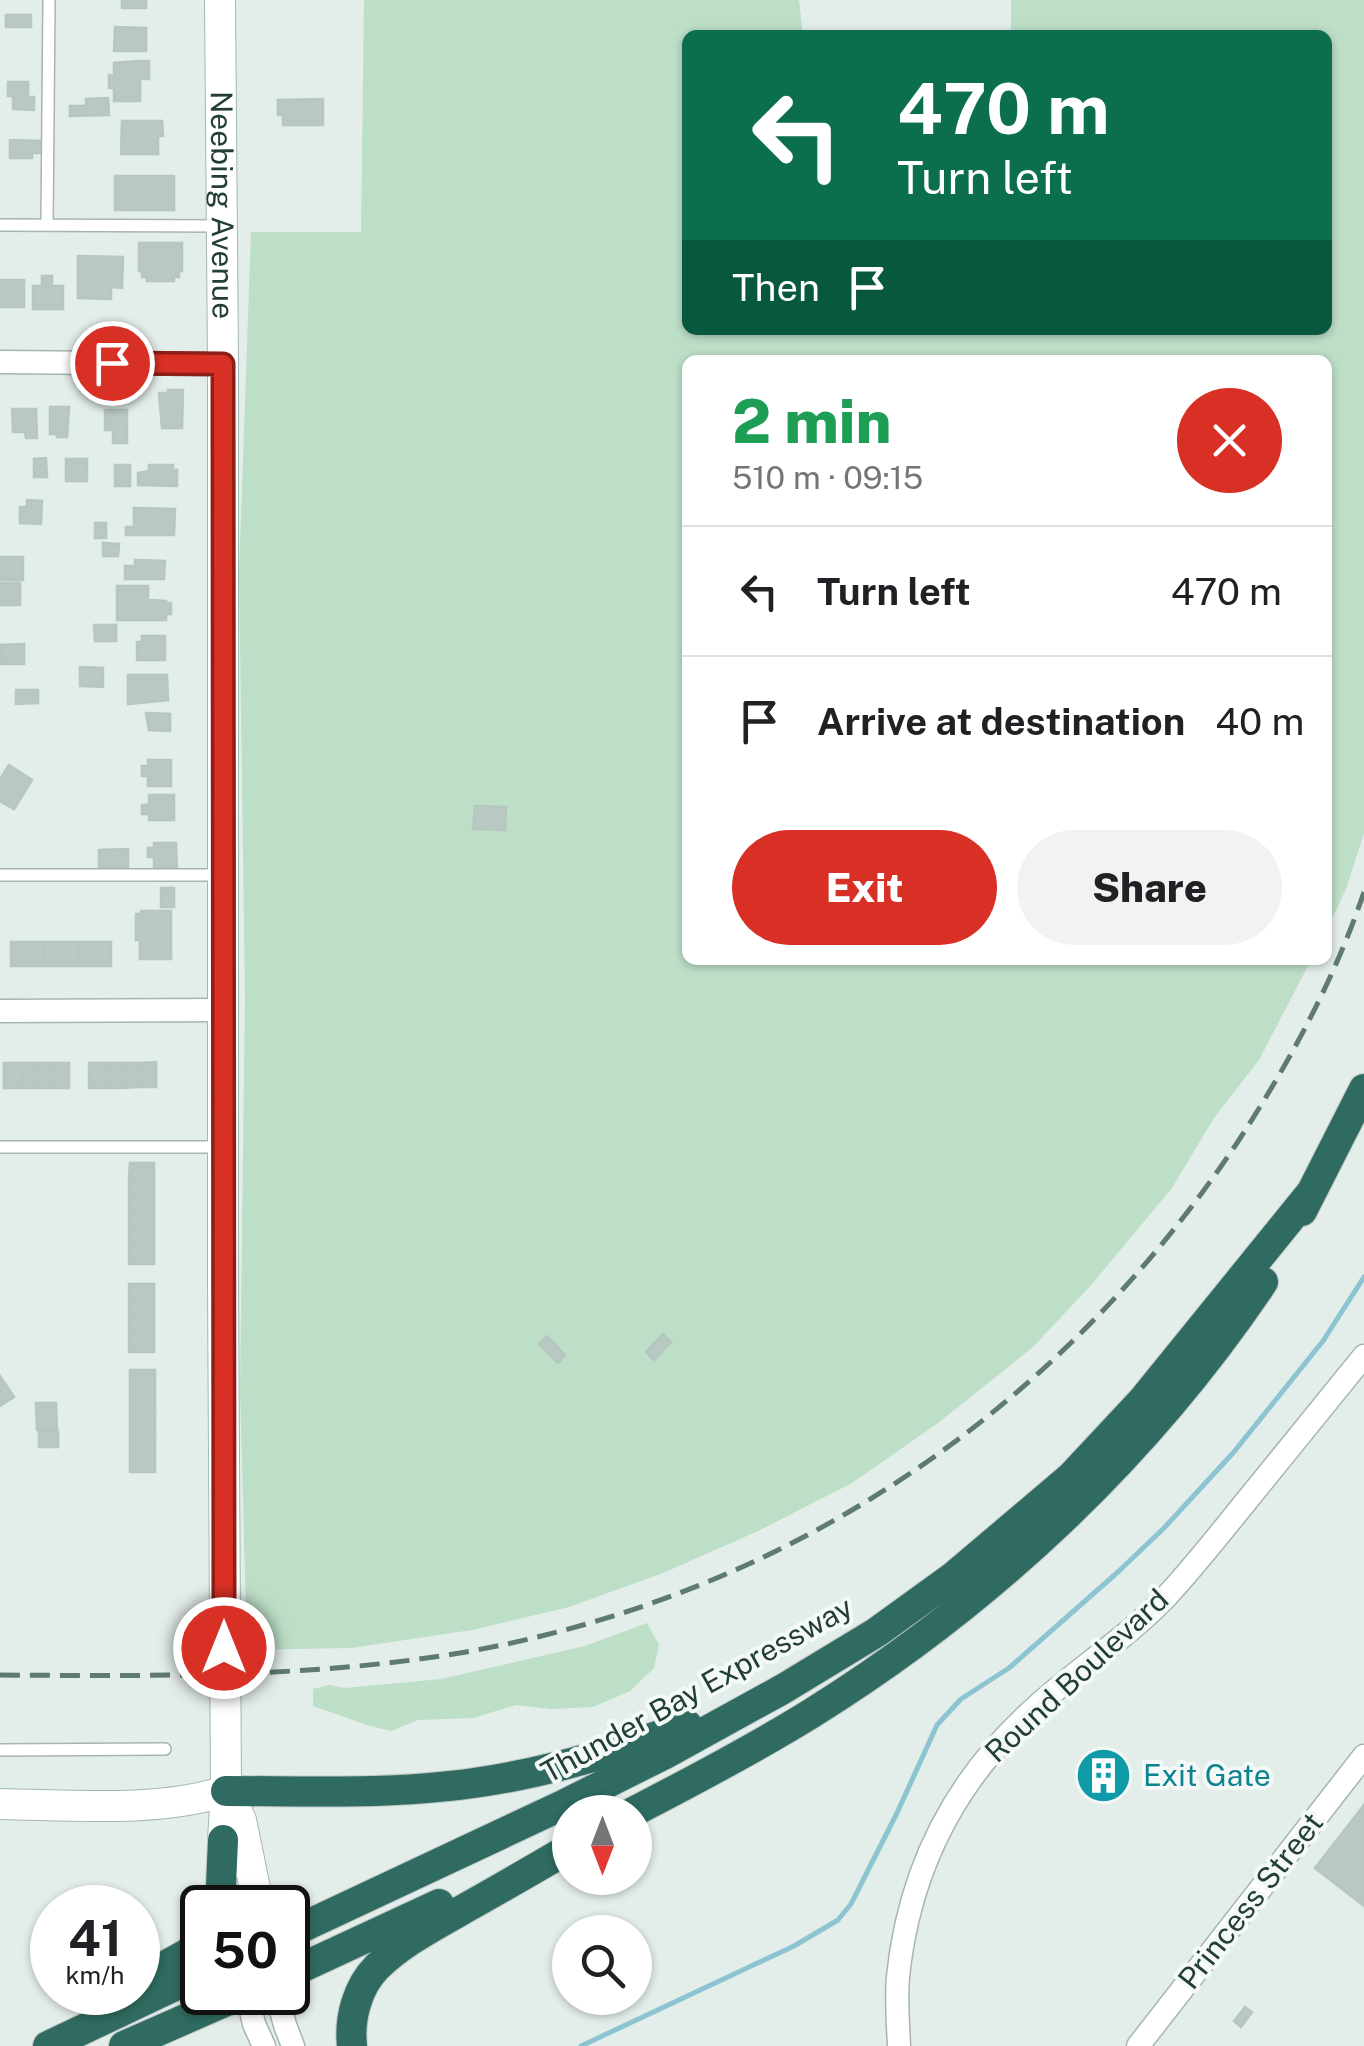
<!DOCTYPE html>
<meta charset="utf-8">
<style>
body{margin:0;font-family:"Public Sans",sans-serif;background:#f2f2f2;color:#202124;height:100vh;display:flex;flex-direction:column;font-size:38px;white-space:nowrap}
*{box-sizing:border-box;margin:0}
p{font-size:32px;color:#757577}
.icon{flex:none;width:55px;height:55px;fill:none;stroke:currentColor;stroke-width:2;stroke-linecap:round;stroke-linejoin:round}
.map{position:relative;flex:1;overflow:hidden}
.details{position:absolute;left:682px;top:355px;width:650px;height:610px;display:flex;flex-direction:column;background:#fff;border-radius:15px;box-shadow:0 2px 8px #0004}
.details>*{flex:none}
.guide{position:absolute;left:682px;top:30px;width:650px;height:305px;border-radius:15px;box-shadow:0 2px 8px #0004;background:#0b6e4f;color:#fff;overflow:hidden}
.needle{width:65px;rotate:180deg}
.tools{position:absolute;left:552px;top:1795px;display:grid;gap:20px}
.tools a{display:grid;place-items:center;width:100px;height:100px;border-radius:50%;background:#fff;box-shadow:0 2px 8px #0004;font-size:50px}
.speed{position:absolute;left:30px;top:1885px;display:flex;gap:20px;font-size:50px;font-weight:700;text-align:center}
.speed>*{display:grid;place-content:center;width:130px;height:130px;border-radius:50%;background:#fff;box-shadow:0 2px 8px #0004;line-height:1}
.speed small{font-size:25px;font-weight:400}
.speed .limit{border:5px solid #111;border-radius:15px;background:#fff;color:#111}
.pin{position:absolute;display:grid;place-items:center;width:85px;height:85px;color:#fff;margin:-42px;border:5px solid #fff;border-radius:50%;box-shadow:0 2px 10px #0007}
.me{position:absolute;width:110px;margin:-55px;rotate:0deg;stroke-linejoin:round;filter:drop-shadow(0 0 8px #0008)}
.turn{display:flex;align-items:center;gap:35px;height:210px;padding:0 50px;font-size:45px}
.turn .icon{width:130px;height:130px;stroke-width:2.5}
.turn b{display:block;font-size:70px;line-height:85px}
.then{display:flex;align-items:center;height:95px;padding:0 50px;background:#0003;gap:20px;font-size:38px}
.round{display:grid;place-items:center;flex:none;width:105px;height:105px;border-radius:52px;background:#f2f2f2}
.overview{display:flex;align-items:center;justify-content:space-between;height:170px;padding:0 50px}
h1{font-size:60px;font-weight:800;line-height:75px;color:#1e9e55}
.button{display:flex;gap:20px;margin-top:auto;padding:20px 50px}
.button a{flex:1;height:115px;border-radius:60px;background:#d93025;color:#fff;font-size:40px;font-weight:800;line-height:115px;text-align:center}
.button a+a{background:#f2f2f2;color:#202124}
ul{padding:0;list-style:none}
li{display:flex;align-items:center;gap:30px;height:130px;padding:0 50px;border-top:2px solid #e0e0e0}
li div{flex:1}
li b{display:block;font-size:38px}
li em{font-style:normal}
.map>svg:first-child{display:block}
</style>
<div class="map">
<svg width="1364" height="2046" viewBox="0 0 1364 2046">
<rect width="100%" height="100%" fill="#e3ede9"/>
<!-- green -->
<path fill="#bddec7" d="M364 0H799L803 35H688V330H1328V35H1011V0H1364V833L1346 889 1328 927V360H688V960H1311L1259 1060 1214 1118 1172 1188 1092 1284 1032 1348 938 1423 852 1483 758 1531 663 1573 569 1607 472 1630 351 1648 247 1650 240 1390 245 996 239 573 251 232H361Z
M647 1623 659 1645 654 1668 630 1691 593 1707 551 1709 516 1705 473 1718 418 1720 391 1731 370 1726 313 1706V1689L329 1685 345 1688 441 1679 585 1646Z"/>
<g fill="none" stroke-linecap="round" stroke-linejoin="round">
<!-- stream -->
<path stroke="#8cc5d1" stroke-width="5" d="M581 2046 794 1946 838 1920 851 1904 897 1813 937 1725 961 1699 1009 1668 1119 1571 1164 1528 1233 1453 1323 1341 1364 1277"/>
</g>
<!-- building -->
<path fill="#b9c8c2" stroke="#b6c7c0" stroke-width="2.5" d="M122 0H146V8H122Z
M6 15H31V27H6Z
M115 27 146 28V51H114Z
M138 61H149V79H140V101H114V88H109V75L114 76V63Z
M8 82H28V96H8Z
M13 97H34V110L13 109Z
M108 98 109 115 70 116V106H86V99Z
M323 99V125H283V115H278V100Z
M122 121H162L163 136H158V154H121Z
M10 140 41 141V153H32V158H10Z
M115 176H174V194L115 193Z
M115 193 174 194V210H115Z
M139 243H182V271H179V277H174V281H147V277H142V271H139Z
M78 256 123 257 122 288 111 287V299L78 298Z
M42 276H52V286H63V309H33V286H42Z
M0 280H24V307H0Z
M168 390H183L182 428H162L159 393H168Z
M50 407H69L67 437H57V434H50Z
M12 409H36L37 438H26L25 432H13Z
M105 410H127V443H113V430H105Z
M46 458 47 477H34V459Z
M66 459H87V481H66Z
M115 465H130V486H115Z
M149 465H173V470H177V486L138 485V473L149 471Z
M27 500 42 501 41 524 20 523V507H27Z
M134 508 175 509 174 535H126V527H134Z
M95 523H106V538H95Z
M103 543 119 544 118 556H103Z
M0 557H23V580H0Z
M135 560 165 561 164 579H125V566H135Z
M0 583H20V605H0Z
M117 586H148V600L166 601V603H171V614H166V620H117Z
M94 625H116V641H95Z
M142 636H165V660H137V642H142Z
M24 644V664H1V645Z
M80 667 103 668V687L80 686Z
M128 675H167L168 700 128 704Z
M16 690H38V703L16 704Z
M146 713 170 714V731L149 730Z
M148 760H171V786H148V776H142V766H148Z
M9 765 32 780 14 809 0 801V779Z
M149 795H174V820H149V814H142V805H149Z
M475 806 506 807 505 830 473 829Z
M154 843H176L177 868H154V857H148V848H154Z
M128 849V868H99V850Z
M161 888H174V907H161Z
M141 911H171V959H140V940H136V914H141Z
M11 942H27V966H11Z
M27 942H44V966H27Z
M44 942H61V966H44Z
M61 942H79V966H61Z
M79 942H96V966H79Z
M96 942H111V966H96Z
M156 1062V1087H139V1063Z
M4 1063H23V1088H4Z
M23 1063H38V1088H23Z
M38 1063H53V1088H38Z
M53 1063H69V1088H53Z
M89 1063H106V1088H89Z
M106 1063H123V1088H106Z
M123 1063H139V1087L123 1088Z
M130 1163H154V1179H129Z
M129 1179H154V1197H129Z
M129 1197H154V1213H129Z
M129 1213H154V1229H129Z
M129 1229H154V1246H129Z
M129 1246H154V1264H129Z
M129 1284H154V1301H129Z
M129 1301H154V1318H129Z
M129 1318H154V1334H129Z
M129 1334H154V1352H129Z
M663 1334 671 1342 654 1360 646 1352Z
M547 1336 565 1355 558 1363 539 1344Z
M130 1370H155V1392H130Z
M0 1376 14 1397 0 1406Z
M130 1392H155V1409H130Z
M36 1403H56L57 1430H37Z
M130 1409H155V1424H130Z
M130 1424H155V1439H130Z
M39 1432H58V1447H39Z
M130 1439H155V1456H130Z
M130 1456H155V1472H130Z
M1095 1755 1126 1780 1112 1797 1081 1773Z
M1364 1805V1906L1315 1868Z
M1245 2007 1252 2012 1241 2027 1234 2021Z"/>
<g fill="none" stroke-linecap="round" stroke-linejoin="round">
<defs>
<path id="lane" d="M0 225 221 226
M47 225 49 0
M0 875H221
M0 1147H221
M0 1750 165 1749"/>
<path id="street" d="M0 362 223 364
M0 1011 224 1010
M276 1992 285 2025 293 2046
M247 1993 254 2024 264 2046
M899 2046C898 2023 896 2000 898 1977 909 1869 956 1778 1037 1706 1078 1669 1126 1638 1165 1598 1193 1568 1218 1536 1244 1504 1284 1455 1324 1406 1364 1356
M1138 2046 1364 1756"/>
<g id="secondary">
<path id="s1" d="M220 0 223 364V1285L226 1791 223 1840 226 1867"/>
<path d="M230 1798 241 1820 259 1908"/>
<path d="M0 1804C72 1805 157 1813 226 1791"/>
</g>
<path id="highway" d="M1302 1211 1364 1089
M226 1791C311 1791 403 1795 487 1781 557 1770 622 1750 687 1725
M633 1812C693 1781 754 1749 812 1713 990 1602 1146 1456 1263 1282
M220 1908 223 1840
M288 1934 565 1804 665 1754 783 1689 877 1632 953 1577 1071 1477 1143 1400 1310 1194
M288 1974 439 1904
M138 1981 188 1953 202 1940
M48 2046 202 1973
M124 2046 247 1992
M352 2046C349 2019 357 1987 377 1967 401 1943 433 1927 462 1910 498 1890 534 1869 570 1848"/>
</defs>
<!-- lane casing -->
<use href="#lane" stroke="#a6b5b0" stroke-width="14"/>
<!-- street casing -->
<use href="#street" stroke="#a6b5b0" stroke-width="25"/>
<!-- secondary casing -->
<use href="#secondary" stroke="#a2b9b1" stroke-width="32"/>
<!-- highway casing -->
<use href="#highway" stroke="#c1c9c7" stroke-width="32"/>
<!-- lane -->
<use href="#lane" stroke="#fff" stroke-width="11"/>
<!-- street -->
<use href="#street" stroke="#fff" stroke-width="22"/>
<!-- secondary -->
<use href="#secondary" stroke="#fff" stroke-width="30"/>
<!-- highway -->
<use href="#highway" stroke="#2f6b60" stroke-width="30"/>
<!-- rail -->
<path stroke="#5e7a73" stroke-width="5" stroke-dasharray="20 10" stroke-linecap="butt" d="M0 1675C153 1676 309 1678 460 1653 784 1597 1055 1415 1237 1143 1288 1065 1334 981 1364 892"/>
</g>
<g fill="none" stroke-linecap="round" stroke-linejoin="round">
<defs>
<path id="route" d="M112 363 223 364 224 1648"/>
</defs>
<!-- route casing -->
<use href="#route" stroke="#8d1f18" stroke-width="25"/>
<!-- route -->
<use href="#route" stroke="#d93025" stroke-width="18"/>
</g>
<!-- icons -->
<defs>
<symbol id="building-disc" viewBox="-11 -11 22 22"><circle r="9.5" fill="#0f9aa8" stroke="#f4f9f7"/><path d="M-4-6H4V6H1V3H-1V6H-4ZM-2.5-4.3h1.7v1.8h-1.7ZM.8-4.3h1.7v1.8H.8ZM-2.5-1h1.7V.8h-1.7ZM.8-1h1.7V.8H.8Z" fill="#fff"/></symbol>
</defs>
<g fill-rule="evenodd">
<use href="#building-disc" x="1072" y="1744" width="63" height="63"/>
</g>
<g text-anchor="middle" stroke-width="8" stroke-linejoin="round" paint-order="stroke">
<!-- street labels -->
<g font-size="30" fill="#233e38" stroke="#f4f9f7">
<text dy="10" stroke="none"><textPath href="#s1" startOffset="205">Neebing Avenue</textPath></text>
<text transform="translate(1077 1676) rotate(-43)" y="10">Round Boulevard</text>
<text transform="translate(697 1690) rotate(-29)" y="10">Thunder Bay Expressway</text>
<text transform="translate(1251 1901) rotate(-52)" y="10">Princess Street</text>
</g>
<!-- culture labels -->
<g font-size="30" fill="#0d838f" stroke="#f4f9f7" text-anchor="start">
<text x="1143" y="1786">Exit Gate</text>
</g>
</g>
</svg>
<div class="tools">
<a><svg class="needle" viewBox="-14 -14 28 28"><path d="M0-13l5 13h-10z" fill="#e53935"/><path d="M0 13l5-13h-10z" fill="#757577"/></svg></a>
<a><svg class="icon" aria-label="search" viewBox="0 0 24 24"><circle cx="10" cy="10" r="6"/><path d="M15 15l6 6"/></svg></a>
</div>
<div class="speed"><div>41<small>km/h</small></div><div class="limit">50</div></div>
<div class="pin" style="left:112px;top:363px;background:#d93025"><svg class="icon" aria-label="arrive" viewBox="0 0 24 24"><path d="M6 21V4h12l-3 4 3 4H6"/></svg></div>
<svg class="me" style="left:224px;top:1648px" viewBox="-20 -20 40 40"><circle r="17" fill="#d93025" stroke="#fff" stroke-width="3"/><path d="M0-11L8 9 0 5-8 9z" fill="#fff"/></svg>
<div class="guide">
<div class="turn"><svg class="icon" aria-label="left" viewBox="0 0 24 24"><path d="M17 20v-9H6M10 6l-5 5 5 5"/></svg><div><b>470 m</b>Turn left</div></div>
<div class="then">Then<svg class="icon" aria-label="arrive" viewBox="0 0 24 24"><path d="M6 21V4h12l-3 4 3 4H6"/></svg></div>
</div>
<section class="details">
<div class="overview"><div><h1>2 min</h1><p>510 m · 09:15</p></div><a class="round" style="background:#d93025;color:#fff"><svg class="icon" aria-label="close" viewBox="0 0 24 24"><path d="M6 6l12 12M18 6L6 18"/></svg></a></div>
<ul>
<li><svg class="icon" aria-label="left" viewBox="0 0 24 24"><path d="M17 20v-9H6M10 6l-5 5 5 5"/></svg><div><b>Turn left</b></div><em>470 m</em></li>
<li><svg class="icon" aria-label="arrive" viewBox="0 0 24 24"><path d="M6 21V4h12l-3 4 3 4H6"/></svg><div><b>Arrive at destination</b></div><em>40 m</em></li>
</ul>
<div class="button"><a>Exit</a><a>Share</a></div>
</section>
</div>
